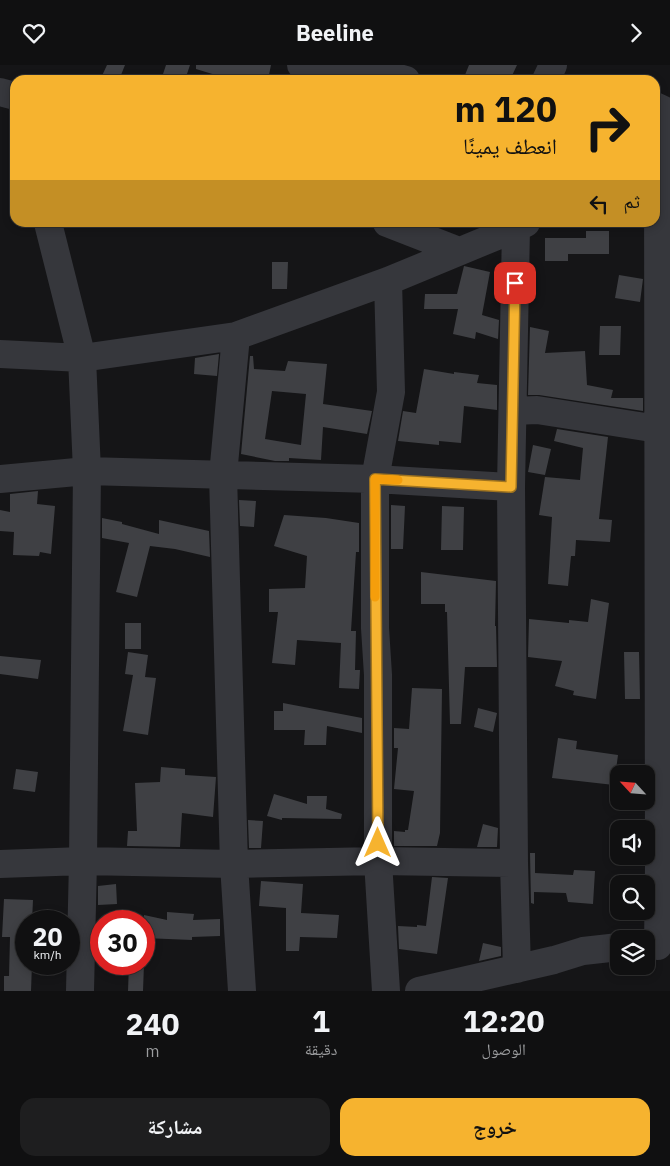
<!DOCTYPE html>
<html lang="ar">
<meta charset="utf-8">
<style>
body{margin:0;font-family:"IBM Plex Sans","Noto Naskh Arabic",sans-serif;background:#1e1e1f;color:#f1f3f6;direction:rtl;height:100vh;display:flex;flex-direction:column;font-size:19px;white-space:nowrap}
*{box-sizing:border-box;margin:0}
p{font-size:16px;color:#9c9d9f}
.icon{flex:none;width:28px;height:28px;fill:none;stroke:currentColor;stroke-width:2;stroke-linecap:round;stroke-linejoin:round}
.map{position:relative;height:926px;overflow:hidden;direction:ltr}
.drawer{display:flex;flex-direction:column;background:#101011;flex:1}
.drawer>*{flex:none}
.guide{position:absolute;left:10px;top:10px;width:650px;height:152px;border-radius:15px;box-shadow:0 2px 8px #0003,0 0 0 1px #303031;direction:rtl;background:#f6b32f;color:#111;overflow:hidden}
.needle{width:32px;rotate:296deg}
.buttons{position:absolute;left:610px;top:700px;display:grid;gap:10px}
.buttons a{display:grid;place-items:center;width:45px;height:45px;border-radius:10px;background:#101011;box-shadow:0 2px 8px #0003,0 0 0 1px #303031;font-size:25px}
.speed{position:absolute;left:15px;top:845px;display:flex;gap:10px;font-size:25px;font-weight:700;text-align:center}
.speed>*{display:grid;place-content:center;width:65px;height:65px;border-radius:50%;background:#101011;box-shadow:0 2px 8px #0003,0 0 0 1px #303031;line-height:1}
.speed small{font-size:12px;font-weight:400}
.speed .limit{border:8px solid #d22;background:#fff;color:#111}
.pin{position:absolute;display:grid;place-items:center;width:42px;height:42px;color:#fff;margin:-21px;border-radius:10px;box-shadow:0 2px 8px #0006}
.me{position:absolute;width:55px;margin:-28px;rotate:0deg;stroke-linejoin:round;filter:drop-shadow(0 0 4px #0008)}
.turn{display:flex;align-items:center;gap:18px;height:105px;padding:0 20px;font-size:22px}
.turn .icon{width:65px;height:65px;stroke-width:2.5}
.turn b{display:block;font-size:35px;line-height:42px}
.then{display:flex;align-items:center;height:48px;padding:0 20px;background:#0003;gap:10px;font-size:19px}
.eta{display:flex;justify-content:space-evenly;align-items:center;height:85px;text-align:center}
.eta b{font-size:30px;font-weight:800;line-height:35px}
.action{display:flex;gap:10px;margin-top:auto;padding:10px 20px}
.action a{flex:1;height:58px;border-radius:15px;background:#f6b32f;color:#111;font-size:20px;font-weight:800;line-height:58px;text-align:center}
.action a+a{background:#1e1e1f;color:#f1f3f6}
header{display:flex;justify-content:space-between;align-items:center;height:65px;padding:0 20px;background:#101011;font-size:22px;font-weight:800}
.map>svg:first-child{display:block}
</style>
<header><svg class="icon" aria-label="forward" viewBox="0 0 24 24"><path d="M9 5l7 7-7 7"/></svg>Beeline<svg class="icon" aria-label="heart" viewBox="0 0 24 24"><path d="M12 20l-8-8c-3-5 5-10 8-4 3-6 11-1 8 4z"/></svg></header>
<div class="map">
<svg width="670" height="926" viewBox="0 0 670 926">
<rect width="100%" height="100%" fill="#151517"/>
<!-- building -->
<path fill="#3f4044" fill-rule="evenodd" d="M107 0H125L119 15H100Z
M166 0H190L185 15H161Z
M196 0H271L268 15 241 11 240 15H232L196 4Z
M469 0H517L510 15H463Z
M586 166H609V189H568V196H545V173H586Z
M272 197H288L287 224H272Z
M464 201 490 207 482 250 499 255 498 274 476 267 475 274 453 269 458 244H424L425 229H457Z
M619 210 643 214 640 237 615 233Z
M600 261H621L620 290H599Z
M530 262 549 266 545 288 585 286 587 320 613 325 611 333H643V346L539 330H528Z
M219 289 217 311 194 309 195 293Z
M250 291H253L254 304 285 306 288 296 327 299 323 339 372 346 367 369 323 362 321 395 289 393V396H275L241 389ZM272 326 306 329 301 380 265 374Z
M424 304 454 309V307L479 310 477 318 497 320V345L464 341 461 378 439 376V380L398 376 403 346 416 348Z
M557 364 608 372 599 454 612 455 610 477 576 475 575 491H571L568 521 548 519 552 452 539 450 545 412 580 415 583 383 554 376Z
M533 380 551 384 545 410 528 407Z
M38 426 37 439 55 441 51 489 40 487 39 491 13 490 14 467 0 466V445L10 447V429Z
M239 435 256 436 254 462 240 461Z
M391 440 405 441 403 484H391Z
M442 441 464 442 463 485H441Z
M284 450 326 453 359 458V487H356L351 566H356L355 605H360L359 624 339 623 341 578 297 575 295 600 272 598 278 547H269V524L305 523 307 491 274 481Z
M102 453 122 457V459L159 469V455L209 466 210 492 175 484 150 481 137 532 116 527 129 478 102 473Z
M421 507 496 516 495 561H496L497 602H465L461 659H450L447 547H445V539H421Z
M591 534 609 538 596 634 573 630 574 626 555 621 562 596 528 592 529 554 569 558V555L588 557Z
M125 558H141V584H125Z
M128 587 148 590 145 612 156 613 148 670 123 666 133 610 125 609Z
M624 587H639L640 634H625Z
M0 591 41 595 38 614 0 609Z
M412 623 442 624 440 768 437 781H394V766L405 767V765H408L414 726 394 724 398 683H394V663L409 664Z
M283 638 362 653V668L327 661 326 680H304L305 665H274V646H283Z
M478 643 497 648 493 667 474 662Z
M558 673 577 676 576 684 618 690 614 720 552 713Z
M161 702 185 704V710L216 712 213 752 182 748 180 782 127 781 128 766H137L135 718 160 717Z
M16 704 38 707 35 727 13 724Z
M274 729 307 739V731H327L326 744 342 749 341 754 282 753V755L267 751Z
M248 755 263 756 261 783H249Z
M483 759 498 763 497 782H477Z
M530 788H535V808L573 810 574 805 595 806 593 839 568 837 566 828 534 827V839L531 838Z
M432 812 448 813 437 889 399 884 398 861 417 862V860L426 861Z
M261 816 303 819 301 848 339 850 337 873 300 872 299 886H286V843L259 841Z
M116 819 117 839 98 840V821Z
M4 834 33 835 32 856H26V899H32L31 926H4V911H9L10 872H2Z
M167 847 194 849 193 855 220 854V871L192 872V875L144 873V850L167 855Z
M483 878 501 882V891L479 896Z
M129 899H144L143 926H128Z"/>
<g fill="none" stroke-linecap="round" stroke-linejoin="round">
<!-- minor -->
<path stroke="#36373c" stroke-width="28" d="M301 0 388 10 406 15
M546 15 553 0
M0 27 15 31
M655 41 670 48
M48 158 82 293 87 406 83 796 80 926
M387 158 459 186
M516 163 511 422 514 798 517 904
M236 271 223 410 234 799 242 926
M0 289 82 293 236 271 388 216 516 163 526 158
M513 346 537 345 658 364
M0 414 87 406 375 414 511 422
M0 799 83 796 234 799 378 796 514 798
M658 881 659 801 658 101 662 81 670 70
M386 926 378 796V610L375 563V414L391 327 388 216
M419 926 554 895 583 886 619 882"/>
</g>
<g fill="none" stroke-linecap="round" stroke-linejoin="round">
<defs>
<path id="route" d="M378 778C378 656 375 535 375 414L511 422 515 218"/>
</defs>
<!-- route casing -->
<use href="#route" stroke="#a0741f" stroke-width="12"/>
<!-- route -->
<use href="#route" stroke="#f6b32f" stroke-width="9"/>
<!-- slow -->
<path stroke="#f59e0b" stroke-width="9" d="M375 532V414L398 415"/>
</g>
</svg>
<div class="buttons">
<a><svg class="needle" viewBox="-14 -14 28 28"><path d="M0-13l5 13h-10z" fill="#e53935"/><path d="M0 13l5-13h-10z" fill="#9c9d9f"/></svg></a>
<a><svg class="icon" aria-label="sound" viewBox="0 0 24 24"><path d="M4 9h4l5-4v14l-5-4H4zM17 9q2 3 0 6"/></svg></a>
<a><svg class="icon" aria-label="search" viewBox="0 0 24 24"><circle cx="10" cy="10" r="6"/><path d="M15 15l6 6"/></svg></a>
<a><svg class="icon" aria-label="layers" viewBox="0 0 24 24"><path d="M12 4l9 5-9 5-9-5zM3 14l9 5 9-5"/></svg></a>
</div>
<div class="speed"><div>20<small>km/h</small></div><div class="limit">30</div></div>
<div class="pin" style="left:515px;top:218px;background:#d93025"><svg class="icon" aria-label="arrive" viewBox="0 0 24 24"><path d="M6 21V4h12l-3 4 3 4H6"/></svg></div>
<svg class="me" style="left:378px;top:778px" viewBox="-20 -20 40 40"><path d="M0-17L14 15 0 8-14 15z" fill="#f6b32f" stroke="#fff" stroke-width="4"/></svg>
<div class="guide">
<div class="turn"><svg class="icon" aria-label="right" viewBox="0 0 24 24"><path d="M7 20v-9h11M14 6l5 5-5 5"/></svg><div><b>120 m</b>انعطف يمينًا</div></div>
<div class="then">ثم<svg class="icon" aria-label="left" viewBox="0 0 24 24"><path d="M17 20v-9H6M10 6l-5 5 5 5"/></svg></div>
</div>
</div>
<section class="drawer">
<div class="eta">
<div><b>12:20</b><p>الوصول</p></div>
<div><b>1</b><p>دقيقة</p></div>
<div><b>240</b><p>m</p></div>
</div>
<div class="action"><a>خروج</a><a>مشاركة</a></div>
</section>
